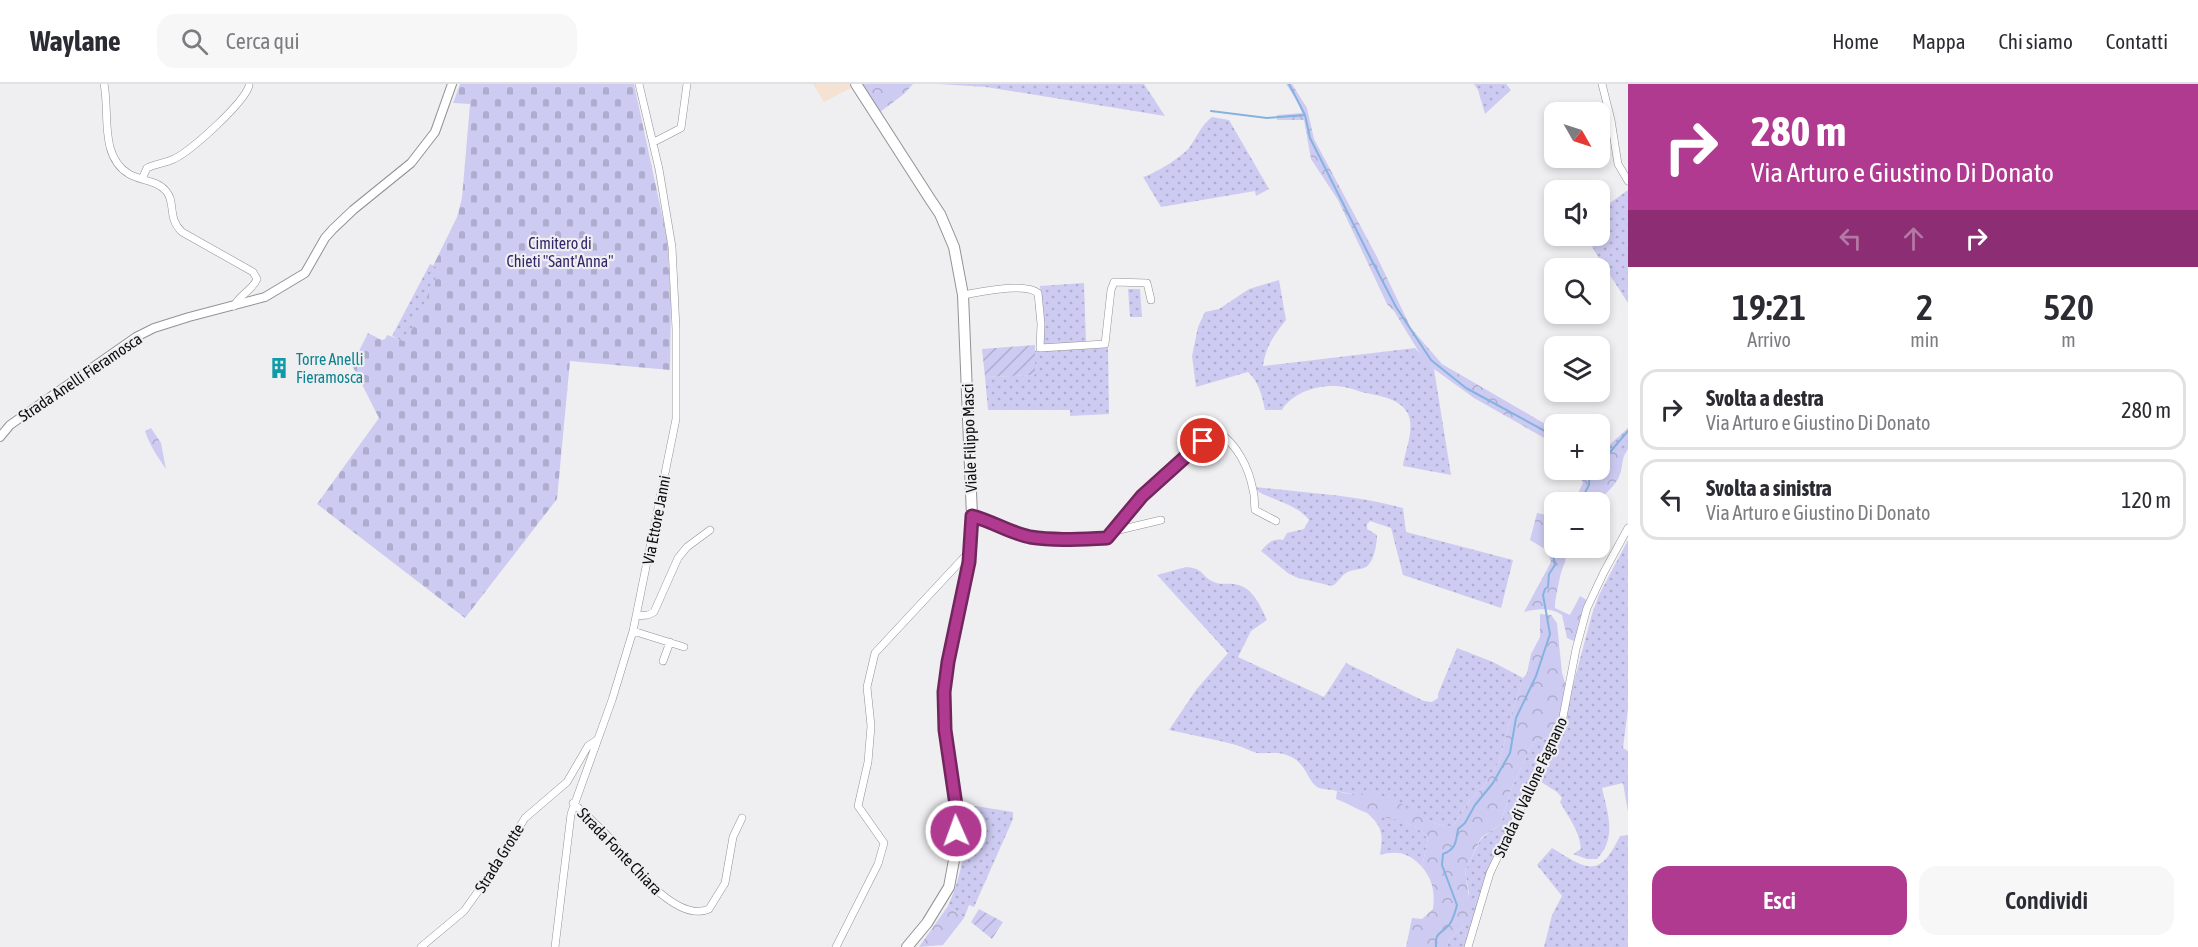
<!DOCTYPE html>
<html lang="it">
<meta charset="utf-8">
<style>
body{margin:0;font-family:"Asap Condensed",sans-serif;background:#f7f7f7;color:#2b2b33;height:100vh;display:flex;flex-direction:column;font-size:22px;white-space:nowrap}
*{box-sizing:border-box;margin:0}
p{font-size:20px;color:#7c7c81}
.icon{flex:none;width:33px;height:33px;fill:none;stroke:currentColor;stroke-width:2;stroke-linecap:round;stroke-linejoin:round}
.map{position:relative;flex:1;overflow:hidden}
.drawer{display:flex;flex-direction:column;background:#fff;width:570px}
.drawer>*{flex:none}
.hud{background:#b13a91;color:#fff;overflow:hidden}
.needle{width:39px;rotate:129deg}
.fabs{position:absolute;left:1544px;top:18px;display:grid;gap:12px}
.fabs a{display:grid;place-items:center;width:66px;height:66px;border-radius:12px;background:#fff;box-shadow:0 3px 9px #0003;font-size:30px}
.pin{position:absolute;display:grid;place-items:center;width:51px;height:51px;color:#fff;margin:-26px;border:3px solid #fff;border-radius:50%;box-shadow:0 2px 6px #0007}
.me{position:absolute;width:66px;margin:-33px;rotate:358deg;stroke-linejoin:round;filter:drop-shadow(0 0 4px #0008)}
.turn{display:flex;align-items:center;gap:21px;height:126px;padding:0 24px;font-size:27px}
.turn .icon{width:78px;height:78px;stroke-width:2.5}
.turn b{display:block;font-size:42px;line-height:51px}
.lanes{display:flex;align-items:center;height:57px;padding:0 24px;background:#0003;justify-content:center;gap:30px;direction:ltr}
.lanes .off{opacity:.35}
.eta{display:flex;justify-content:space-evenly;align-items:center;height:102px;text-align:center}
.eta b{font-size:36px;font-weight:600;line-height:42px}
.action{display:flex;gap:12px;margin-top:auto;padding:12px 24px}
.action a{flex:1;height:69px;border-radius:18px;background:#b13a91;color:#fff;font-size:24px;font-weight:600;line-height:69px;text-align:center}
.action a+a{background:#f7f7f7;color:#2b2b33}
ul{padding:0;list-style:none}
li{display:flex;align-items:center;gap:18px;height:81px;margin:0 12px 9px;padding:0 12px;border:3px solid #e1e1e2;border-radius:18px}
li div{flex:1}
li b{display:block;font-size:22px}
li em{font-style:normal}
header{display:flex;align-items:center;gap:36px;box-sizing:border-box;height:84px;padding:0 30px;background:#fff;border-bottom:2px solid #e1e1e2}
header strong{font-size:28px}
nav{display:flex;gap:33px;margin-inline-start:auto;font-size:21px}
.search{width:420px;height:54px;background:#f7f7f7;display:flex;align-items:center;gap:15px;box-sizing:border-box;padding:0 21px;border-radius:18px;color:#7c7c81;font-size:22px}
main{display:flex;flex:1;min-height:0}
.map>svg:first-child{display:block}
</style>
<header>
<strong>Waylane</strong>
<div class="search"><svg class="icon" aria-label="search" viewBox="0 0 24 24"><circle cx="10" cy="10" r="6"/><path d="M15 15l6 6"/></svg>Cerca qui</div>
<nav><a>Home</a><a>Mappa</a><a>Chi siamo</a><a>Contatti</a></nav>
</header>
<main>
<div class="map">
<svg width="1628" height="863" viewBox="0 0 1628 863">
<defs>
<pattern id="grass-dots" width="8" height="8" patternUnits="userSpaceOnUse" patternTransform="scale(1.5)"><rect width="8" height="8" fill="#cdcbf1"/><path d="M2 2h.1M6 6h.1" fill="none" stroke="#afadcd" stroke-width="1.8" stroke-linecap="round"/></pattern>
<pattern id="forest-crowns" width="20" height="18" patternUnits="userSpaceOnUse" patternTransform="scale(1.5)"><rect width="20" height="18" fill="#cdcbf1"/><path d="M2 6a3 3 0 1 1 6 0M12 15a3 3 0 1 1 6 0" fill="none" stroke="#afadcd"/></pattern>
<pattern id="cemetery-stones" width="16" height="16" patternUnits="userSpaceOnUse" patternTransform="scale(1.5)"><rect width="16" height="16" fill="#cdcbf1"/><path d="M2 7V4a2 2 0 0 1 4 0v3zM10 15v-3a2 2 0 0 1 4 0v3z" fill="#afadcd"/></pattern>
<pattern id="garden-furrows" width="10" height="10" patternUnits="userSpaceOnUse" patternTransform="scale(1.5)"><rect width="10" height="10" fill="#cdcbf1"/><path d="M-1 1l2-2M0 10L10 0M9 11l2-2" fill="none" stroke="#afadcd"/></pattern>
</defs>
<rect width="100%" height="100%" fill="#efeff2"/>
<!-- commercial -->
<path fill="#f5e2d2" d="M813 0H849L851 4 824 18Z"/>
<!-- grass -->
<path fill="url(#grass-dots)" d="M938 0H1144L1165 32 986 3Z
M1474 0H1506L1511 6 1485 30 1478 6Z
M1212 33 1229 36 1269 105 1256 112 1255 107 1161 123 1143 93C1156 89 1180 74 1189 64 1197 53 1201 41 1212 33Z
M1628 106V219L1595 168 1587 152H1599V127Z
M430 180 441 185 406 259 392 252Z
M1279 196 1286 236C1274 251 1266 262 1263 282L1415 264 1434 285 1451 391 1403 382C1405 365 1416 344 1407 328 1398 314 1380 312 1366 309 1360 308 1354 305 1348 304 1326 298 1294 306 1282 326H1265C1262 312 1259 298 1248 288L1196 303 1192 272 1198 243 1205 228 1219 225 1249 205Z
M1084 199 1086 259 1043 262 1044 230 1040 202Z
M1128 205H1140L1142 233H1130Z
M1108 263 1109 330 1070 332V326H988L985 293 1035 291V267Z
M1628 344V365L1625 370 1606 364Z
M1256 403C1305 409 1355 411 1403 424L1406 448 1513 476 1501 524 1403 491 1391 444 1370 437 1367 440V445L1377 451C1377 460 1374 478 1366 483 1360 486 1352 485 1346 489 1340 493 1338 499 1332 502L1298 494 1289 490 1261 467C1268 459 1272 454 1283 456L1287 449 1304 445 1309 436C1299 422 1274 416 1259 408Z
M1628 456V625L1623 664 1628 667V728L1623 699 1602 704C1608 730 1617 754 1597 775H1587L1573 770 1581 765C1579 745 1569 735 1560 718L1562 714 1557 708 1538 696 1556 660 1568 620 1592 530 1599 511Z
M1186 483C1206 485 1200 492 1214 498 1220 501 1226 499 1233 500 1252 501 1260 521 1267 536L1251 547 1238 573 1324 613 1346 579 1424 617 1432 618 1438 614V610L1457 564 1493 578 1523 594 1511 631 1500 676 1484 702 1470 716 1453 742C1431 744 1410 723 1390 716 1373 709 1355 712 1337 707 1331 705 1325 706 1319 704 1307 698 1307 679 1289 672 1279 667 1268 670 1257 669 1250 667 1243 663 1236 661 1214 655 1191 651 1169 646L1196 606 1228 569 1157 491Z
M1549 653 1492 777 1465 863H1447L1449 855 1463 843 1469 809 1465 787 1481 755 1499 741 1502 736 1510 708 1530 664 1534 658Z
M975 722 1013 728V735L974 823 969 821 964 834 948 822C962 791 967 760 967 726Z
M1367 729C1389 732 1414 736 1428 755L1422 783C1410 769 1397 766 1380 771 1383 750 1383 743 1367 729Z
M1628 751V863H1544L1552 831 1562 812 1537 781 1552 764C1588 786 1599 795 1620 752Z"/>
<!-- forest -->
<path fill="url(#forest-crowns)" d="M862 0H913L904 10 880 28Z
M1286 0H1292L1307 24 1314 55 1377 173 1411 244 1442 280 1554 345V362L1546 355 1474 314 1434 285 1422 273 1394 227 1387 220 1338 116 1311 75 1304 36H1277V31L1302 29 1298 18Z
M151 344 161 359 166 385C157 372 150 362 145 347Z
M1606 364 1625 370C1621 378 1623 383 1620 390 1617 401 1604 411 1597 418H1569L1576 413 1583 399 1578 386H1599V366Z
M1537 429 1547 431 1554 429V464H1564C1569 476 1562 482 1560 493 1558 503 1555 514 1555 524L1570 531 1580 512 1588 517 1576 558 1567 554 1562 531C1550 523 1537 525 1524 528L1551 478 1548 467 1530 456Z
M1540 530 1551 531 1557 539 1562 589 1567 605 1561 633 1549 653 1534 658 1530 664 1510 708 1502 736 1499 741 1481 754 1465 787 1471 826 1463 843 1449 855 1447 863H1406L1412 834 1422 835 1433 825C1435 809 1433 796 1422 783L1428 755C1413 734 1390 736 1367 729 1356 725 1347 719 1336 715L1337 707C1350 712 1361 708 1374 710 1383 711 1393 716 1401 720 1418 727 1433 744 1453 742L1470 716 1484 702 1500 676 1511 631 1523 594 1527 589 1531 570 1540 553Z
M948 822 964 834 943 861 919 863Z"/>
<!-- cemetery -->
<path fill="url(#cemetery-stones)" d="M460 0H634L667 154 671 219 670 286 570 277 557 415 465 534 317 420 379 334 352 281 368 249 382 256 385 255 387 251 406 258 440 185 433 182 457 133 462 114 470 20 453 19Z"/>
<!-- garden -->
<path fill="url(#garden-furrows)" d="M1035 261V291L985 293 982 265Z
M979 825 1003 838 992 855 971 838Z"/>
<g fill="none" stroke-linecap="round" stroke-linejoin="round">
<!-- stream -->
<path stroke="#85b2de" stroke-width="2" d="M1289 0 1305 31 1310 54 1371 175 1396 223 1431 276 1466 304 1554 352
M1211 27 1267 34 1305 31
M1599 376 1610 368 1628 347
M1580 418 1589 401 1590 386
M1436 863C1435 849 1439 851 1447 843 1453 838 1455 828 1457 821L1442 781 1443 770C1456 765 1456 758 1458 745L1465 739 1475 721 1493 699 1510 669 1516 634 1536 592 1550 550 1543 511 1545 505 1548 503 1549 490 1555 481 1549 450 1554 442"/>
<defs>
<path id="minor" d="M104 0C110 28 99 72 129 90 141 97 157 96 166 107 176 118 167 134 182 148L253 188 257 195C252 207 240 210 234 222
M1602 0 1611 36 1618 80 1628 97
M654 58 681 44 687 0
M142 95 147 84C155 80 165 79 174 75 192 66 243 20 249 2
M963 211C981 208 1024 198 1038 209L1041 240 1040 264 1105 260 1111 206 1114 198 1147 199 1151 216
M972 432C992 437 1010 449 1030 453 1055 457 1082 455 1107 454 1138 414 1175 375 1218 348 1237 360 1249 384 1253 406 1255 412 1254 419 1255 426L1276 437
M1111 451 1119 446 1161 436
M636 532 648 531 654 528 678 474 687 463 710 446
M633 547 684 563
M663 577 670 558
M573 719C583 728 594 738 604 748 624 770 674 841 709 825L725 799 733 753 742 734
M421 863 464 827 492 788 525 734 567 698 588 662 597 656
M555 863 571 730 612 616 633 547 676 335V245L672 163 659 85 639 0
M836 863 878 780 884 759 858 722 868 678 871 642 867 603 875 569 970 467
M1468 863 1490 789 1562 638 1576 565 1587 524 1604 488 1628 444"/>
<path id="tertiary" d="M0 353 10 341 136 253 154 244 189 233 265 213 305 189 325 154 333 145 353 126 411 79 435 48 452 0"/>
<path id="primary" d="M856 0 930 115 940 130 954 163 963 211 972 432 971 465 948 578 944 608 945 646 957 728 956 765 949 803 927 839 907 863"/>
</defs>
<!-- minor casing -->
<use href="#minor" stroke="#929295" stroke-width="8"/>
<!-- tertiary casing -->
<use href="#tertiary" stroke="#929295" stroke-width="10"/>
<!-- primary casing -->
<use href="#primary" stroke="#929295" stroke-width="12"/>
<!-- minor -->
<use href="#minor" stroke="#fff" stroke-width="7"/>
<!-- tertiary -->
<use href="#tertiary" stroke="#fff" stroke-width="8"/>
<!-- primary -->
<use href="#primary" stroke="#fff" stroke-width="10"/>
</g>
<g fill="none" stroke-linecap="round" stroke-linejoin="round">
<defs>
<path id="route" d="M956 747 957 728 945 646 944 608 948 578 969 478 972 432C992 437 1010 449 1030 453 1055 457 1082 455 1107 454L1142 412 1203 357"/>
</defs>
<!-- route casing -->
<use href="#route" stroke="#73265e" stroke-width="15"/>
<!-- route -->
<use href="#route" stroke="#b13a91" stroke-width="10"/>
</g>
<!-- icons -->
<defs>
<symbol id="building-bare" viewBox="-9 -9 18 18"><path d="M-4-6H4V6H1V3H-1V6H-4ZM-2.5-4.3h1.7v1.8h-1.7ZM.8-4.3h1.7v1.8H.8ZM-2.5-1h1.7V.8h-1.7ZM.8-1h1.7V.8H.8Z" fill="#0f9aa8" stroke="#efeff2" stroke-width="2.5" paint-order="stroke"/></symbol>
</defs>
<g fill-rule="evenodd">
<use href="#building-bare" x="264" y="269" width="30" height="30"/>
</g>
<g text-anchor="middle" stroke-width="4.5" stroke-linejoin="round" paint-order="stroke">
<!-- park labels -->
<g font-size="16" fill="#342669" stroke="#efeff2">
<text x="560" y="165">Cimitero di<tspan x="560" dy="18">Chieti "Sant'Anna"</tspan></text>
</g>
<!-- culture labels -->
<g font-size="16" fill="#0d838f" stroke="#efeff2" text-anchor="start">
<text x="296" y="281">Torre Anelli<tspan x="296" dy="18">Fieramosca</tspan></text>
</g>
<!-- street labels -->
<g font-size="16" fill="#0d0d0e" stroke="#efeff2">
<text transform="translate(80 293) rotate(-34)" y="6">Strada Anelli Fieramosca</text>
<text transform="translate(969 354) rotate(-92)" y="6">Viale Filippo Masci</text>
<text transform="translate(656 436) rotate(-79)" y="6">Via Ettore Janni</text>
<text transform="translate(1530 703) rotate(-65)" y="6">Strada di Vallone Fagnano</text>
<text transform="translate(620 767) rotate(46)" y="6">Strada Fonte Chiara</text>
<text transform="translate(499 774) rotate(-58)" y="6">Strada Grotte</text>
</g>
</g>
</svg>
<div class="fabs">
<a><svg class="needle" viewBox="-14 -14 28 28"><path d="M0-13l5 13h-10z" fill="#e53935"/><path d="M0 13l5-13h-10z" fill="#7c7c81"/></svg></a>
<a><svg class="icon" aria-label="sound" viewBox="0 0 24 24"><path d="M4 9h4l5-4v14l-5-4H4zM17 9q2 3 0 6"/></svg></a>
<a><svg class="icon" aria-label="search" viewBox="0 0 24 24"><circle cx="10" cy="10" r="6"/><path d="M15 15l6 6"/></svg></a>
<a><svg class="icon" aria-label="layers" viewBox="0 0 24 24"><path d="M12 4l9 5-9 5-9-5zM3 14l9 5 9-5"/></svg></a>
<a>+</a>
<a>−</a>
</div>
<div class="pin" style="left:1203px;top:357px;background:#d93025"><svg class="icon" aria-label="arrive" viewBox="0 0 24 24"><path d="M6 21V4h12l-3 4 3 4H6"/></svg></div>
<svg class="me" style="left:956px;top:747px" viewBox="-20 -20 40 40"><circle r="17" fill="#b13a91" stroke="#fff" stroke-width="3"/><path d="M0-11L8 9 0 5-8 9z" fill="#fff"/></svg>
</div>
<section class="drawer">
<div class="hud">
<div class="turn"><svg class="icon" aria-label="right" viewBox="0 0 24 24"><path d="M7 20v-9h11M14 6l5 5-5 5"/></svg><div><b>280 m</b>Via Arturo e Giustino Di Donato</div></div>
<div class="lanes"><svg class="icon off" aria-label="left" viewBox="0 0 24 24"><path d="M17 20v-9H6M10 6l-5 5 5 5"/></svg><svg class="icon off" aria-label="ahead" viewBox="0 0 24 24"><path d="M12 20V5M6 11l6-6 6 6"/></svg><svg class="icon" aria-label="right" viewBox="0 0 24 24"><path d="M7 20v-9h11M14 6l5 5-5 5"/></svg></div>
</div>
<div class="eta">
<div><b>19:21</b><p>Arrivo</p></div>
<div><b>2</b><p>min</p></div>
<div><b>520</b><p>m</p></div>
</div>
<ul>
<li><svg class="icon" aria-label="right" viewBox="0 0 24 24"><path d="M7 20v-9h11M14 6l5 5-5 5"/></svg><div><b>Svolta a destra</b><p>Via Arturo e Giustino Di Donato</p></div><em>280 m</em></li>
<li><svg class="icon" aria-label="left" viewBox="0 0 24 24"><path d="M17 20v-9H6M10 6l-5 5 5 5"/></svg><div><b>Svolta a sinistra</b><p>Via Arturo e Giustino Di Donato</p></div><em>120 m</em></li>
</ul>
<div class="action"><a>Esci</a><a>Condividi</a></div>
</section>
</main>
